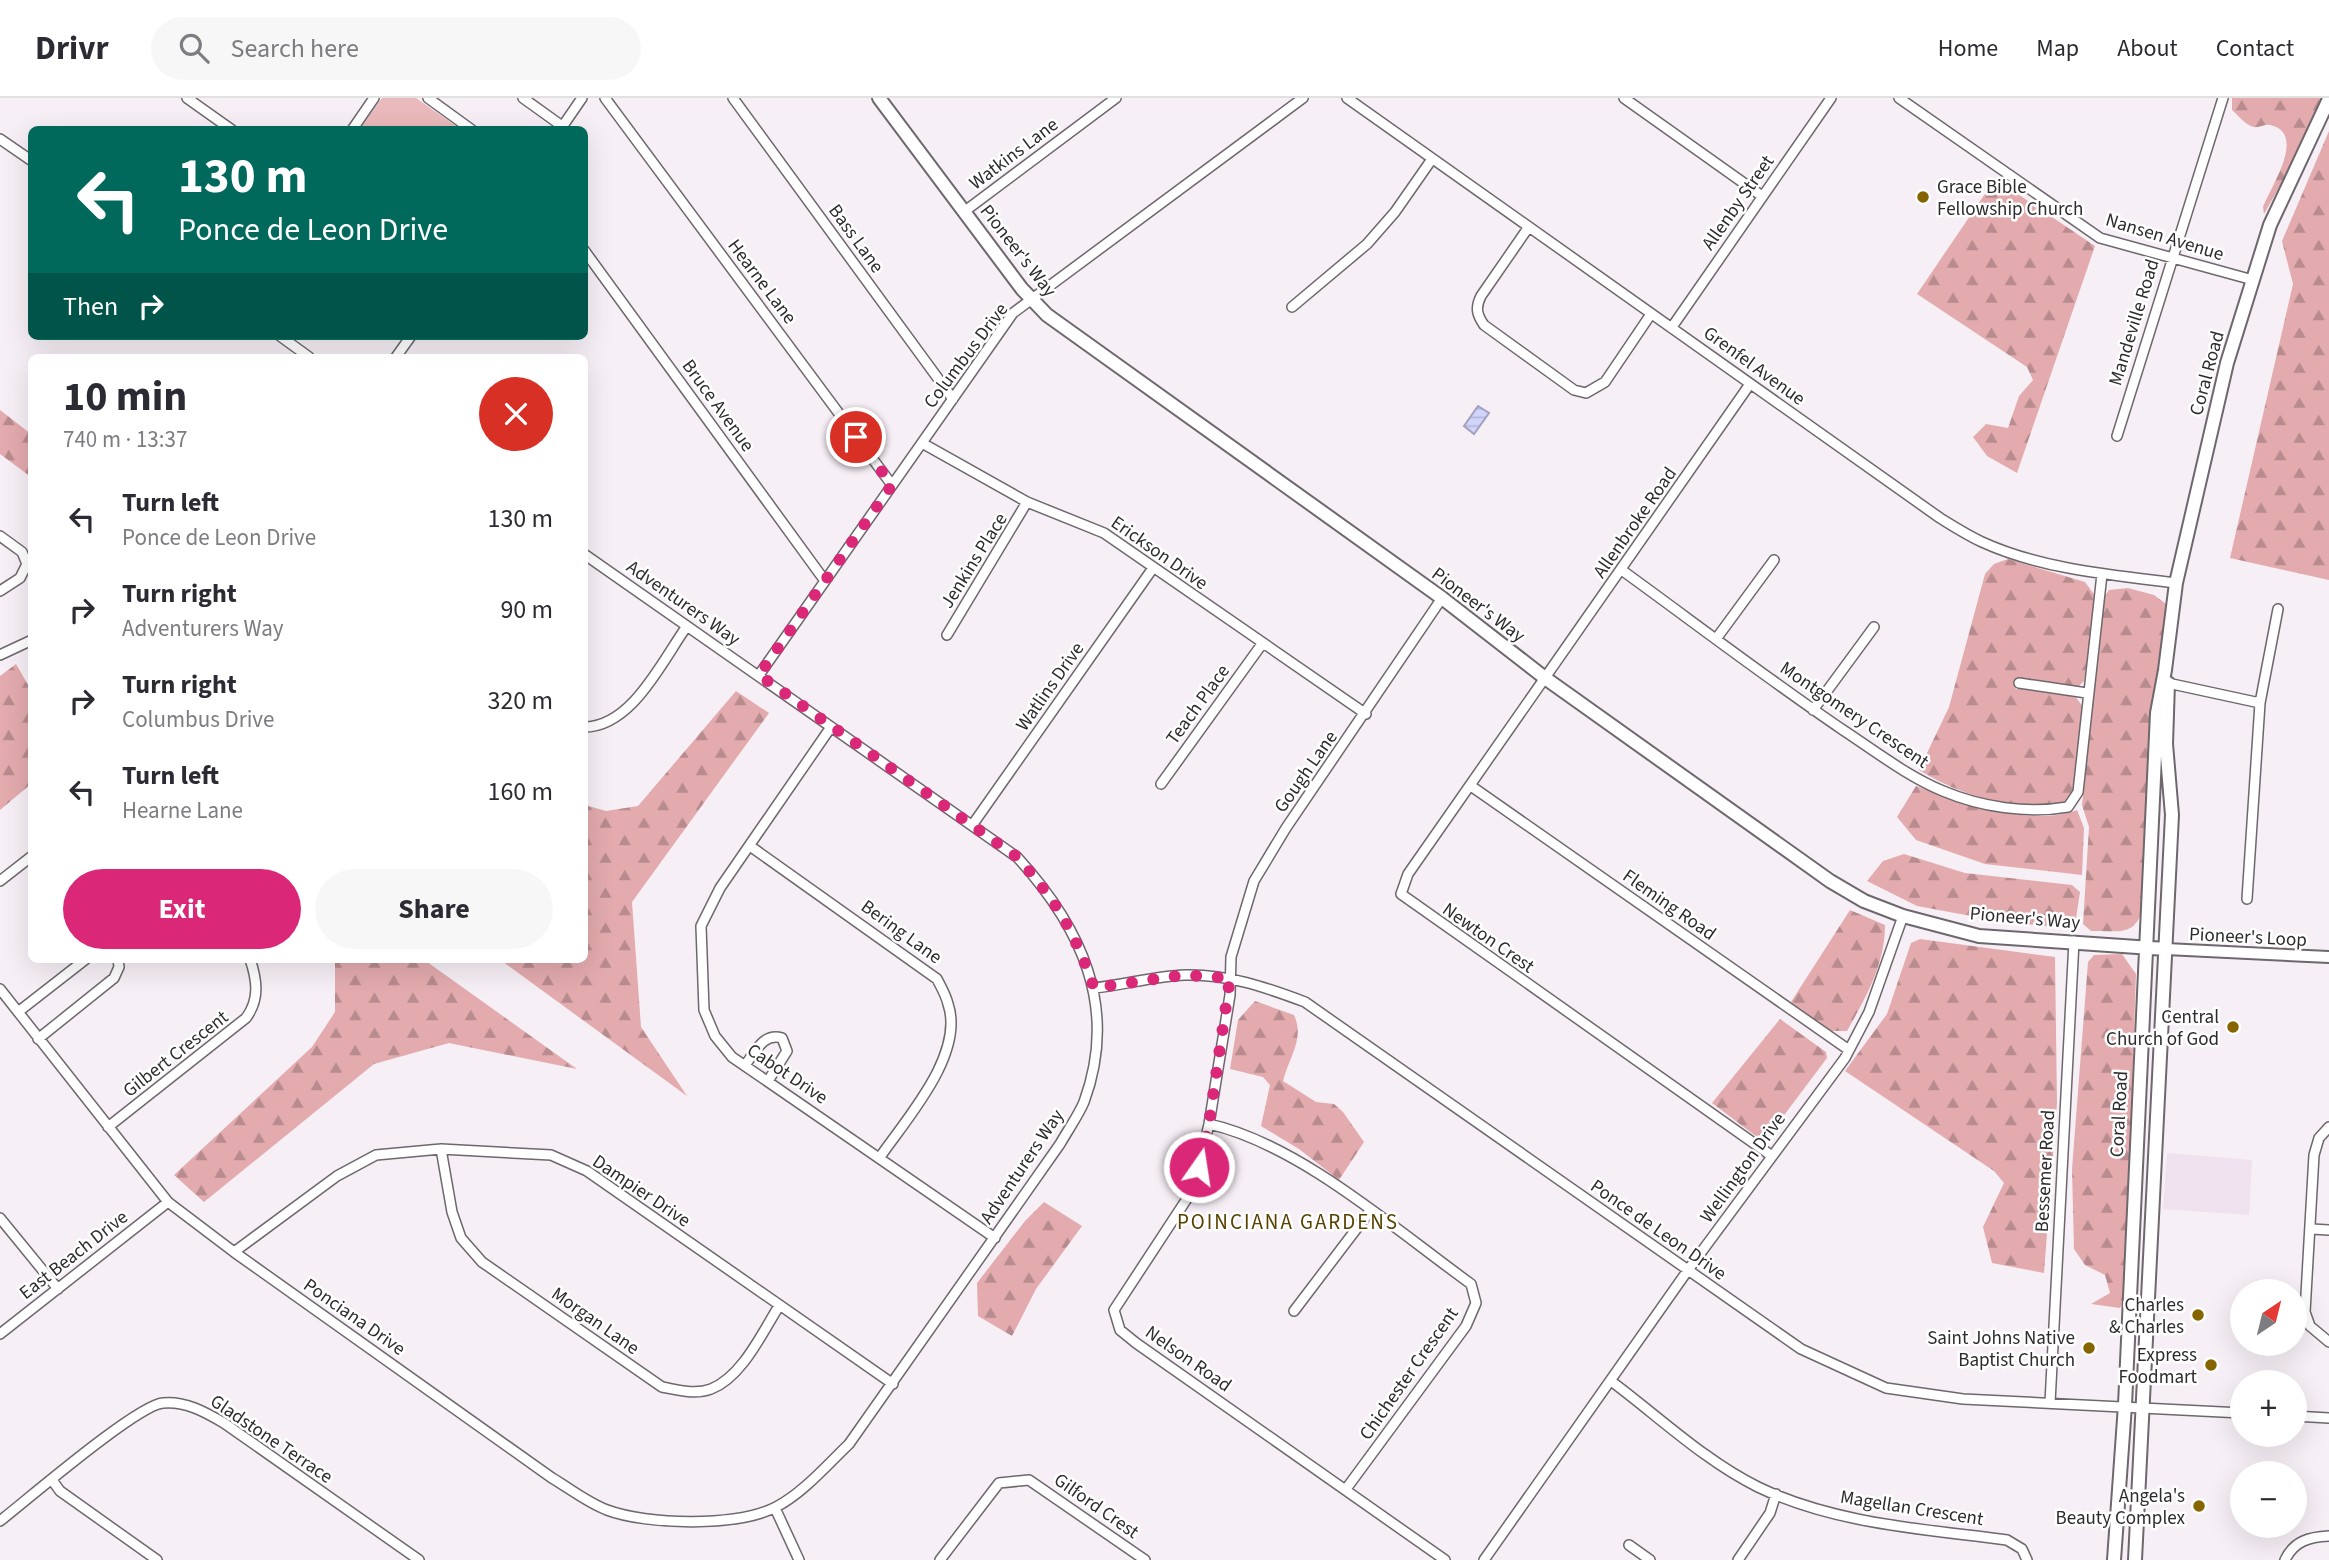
<!DOCTYPE html>
<meta charset="utf-8">
<style>
body{margin:0;font-family:"Source Sans 3",sans-serif;background:#f7f7f7;color:#2b2b33;height:100vh;display:flex;flex-direction:column;font-size:26px;white-space:nowrap}
*{box-sizing:border-box;margin:0}
p{font-size:23px;color:#7c7c81}
.icon{flex:none;width:38px;height:38px;fill:none;stroke:currentColor;stroke-width:2;stroke-linecap:round;stroke-linejoin:round}
.map{position:relative;flex:1;overflow:hidden}
.details{position:absolute;left:28px;top:256px;width:560px;height:609px;display:flex;flex-direction:column;background:#fff;border-radius:10px;box-shadow:0 7px 28px #0002}
.details>*{flex:none}
.hud{position:absolute;left:28px;top:28px;width:560px;height:214px;border-radius:10px;box-shadow:0 7px 28px #0002;background:#00695c;color:#fff;overflow:hidden}
.needle{width:46px;rotate:35deg}
.controls{position:absolute;left:2230px;top:1181px;display:grid;gap:14px}
.controls a{display:grid;place-items:center;width:77px;height:77px;border-radius:50%;background:#fff;box-shadow:0 7px 28px #0002;font-size:35px}
.pin{position:absolute;display:grid;place-items:center;width:60px;height:60px;color:#fff;margin:-30px;border:4px solid #fff;border-radius:50%;box-shadow:0 2px 7px #0007}
.me{position:absolute;width:77px;margin:-38px;rotate:13deg;stroke-linejoin:round;filter:drop-shadow(0 0 5px #0008)}
.turn{display:flex;align-items:center;gap:24px;height:147px;padding:0 35px;font-size:32px}
.turn .icon{width:91px;height:91px;stroke-width:2.5}
.turn b{display:block;font-size:49px;line-height:60px}
.then{display:flex;align-items:center;height:66px;padding:0 35px;background:#0003;gap:14px;font-size:26px}
.round{display:grid;place-items:center;flex:none;width:74px;height:74px;border-radius:37px;background:#f7f7f7}
.head{display:flex;align-items:center;justify-content:space-between;height:119px;padding:0 35px}
h1{font-size:42px;font-weight:700;line-height:52px}
.primary-button{display:flex;gap:14px;margin-top:auto;padding:14px 35px}
.primary-button a{flex:1;height:80px;border-radius:42px;background:#db2777;color:#fff;font-size:28px;font-weight:700;line-height:80px;text-align:center}
.primary-button a+a{background:#f7f7f7;color:#2b2b33}
ul{padding:0;list-style:none}
li{display:flex;align-items:center;gap:21px;height:91px;padding:0 35px}
li div{flex:1}
li b{display:block;font-size:26px}
li em{font-style:normal}
header{display:flex;align-items:center;gap:42px;box-sizing:border-box;height:98px;padding:0 35px;background:#fff;border-bottom:2px solid #e1e1e2}
header strong{font-size:33px}
nav{display:flex;gap:38px;margin-inline-start:auto;font-size:24px}
.search{width:490px;height:63px;background:#f7f7f7;display:flex;align-items:center;gap:18px;box-sizing:border-box;padding:0 24px;border-radius:38px;color:#7c7c81;font-size:26px}
.map>svg:first-child{display:block}
</style>
<header>
<strong>Drivr</strong>
<div class="search"><svg class="icon" aria-label="search" viewBox="0 0 24 24"><circle cx="10" cy="10" r="6"/><path d="M15 15l6 6"/></svg>Search here</div>
<nav><a>Home</a><a>Map</a><a>About</a><a>Contact</a></nav>
</header>
<div class="map">
<svg width="2329" height="1462" viewBox="0 0 2329 1462">
<defs>
<pattern id="forest-firs" width="22" height="20" patternUnits="userSpaceOnUse" patternTransform="scale(1.75)"><rect width="22" height="20" fill="#e3abae"/><path d="M5 1l3.5 6h-7zM16 11l3.5 6h-7z" fill="#b88b8e"/></pattern>
<pattern id="water-rules" width="6" height="5" patternUnits="userSpaceOnUse" patternTransform="scale(1.75)"><rect width="6" height="5" fill="#d1d5fb"/><path d="M0 2.5h6" fill="none" stroke="#b4b7d7"/></pattern>
</defs>
<rect width="100%" height="100%" fill="#f7eff6"/>
<!-- built -->
<path fill="#efe1ee" d="M2167 1055 2252 1062 2249 1117 2163 1111Z"/>
<!-- green -->
<path fill="#eab9bb" d="M382 0H416L460 31H360Z"/>
<!-- forest -->
<path fill="url(#forest-firs)" d="M2232 0H2322L2299 54 2264 116 2263 109C2270 90 2308 35 2270 27 2265 26 2259 30 2254 29 2245 27 2239 18 2232 12Z
M2329 33V482L2230 460 2293 186 2282 143Z
M2003 86 2095 148 2017 375 1987 358 1973 339 1986 326 2008 330 2019 298 2033 282 2027 269 1917 196 1989 90Z
M0 312 31 336V379L0 356Z
M2008 461 2085 484 2096 499 2084 583 2078 589 2024 581 2014 585 2016 591H2043L2075 598 2083 609 2076 693 2068 704C2020 716 1961 698 1919 672L1949 609 1985 476 1994 466Z
M2128 490 2154 497 2166 506 2157 583 2143 811C2134 840 2117 832 2091 833L2083 826 2089 729 2082 707 2104 499 2109 492Z
M16 566 31 592V686L0 712V578Z
M736 593 769 615 632 804 641 929 687 998 499 861H584L585 707 606 713 638 708Z
M1916 688C1963 704 2027 730 2077 712L2084 730 2082 777 1985 766 1916 742 1897 719Z
M1904 756 1965 775 2072 787 2080 794 2075 827 2065 830 1998 823 1917 808 1867 783 1883 763Z
M1850 812 1885 827C1885 867 1866 899 1847 933H1830L1791 904Z
M1920 841 2055 859 2057 1005 2044 1175 1992 1165 1983 1129 2004 1085 1994 1073 1845 973 1887 916 1911 845Z
M2122 856 2136 876 2125 1202 2120 1210 2091 1206 2110 1195 2105 1177 2085 1167 2074 1151 2072 1071 2088 864 2094 857Z
M335 861H423L577 971 449 945 374 966 204 1104 174 1077 312 949 335 914Z
M1255 903 1294 917C1305 941 1289 959 1283 983L1316 1004 1334 1006 1343 1014 1364 1044 1339 1082 1299 1051 1261 1028 1270 987 1263 979 1230 971 1238 922Z
M1780 921 1826 954 1827 960 1767 1040 1757 1039 1712 1005Z
M1044 1104 1082 1128 1036 1191 1012 1238 978 1218 977 1185 1025 1123Z"/>
<!-- water -->
<path fill="url(#water-rules)" stroke="#a0a2bd" stroke-width="2" d="M1478 308 1489 315 1474 336 1464 328Z"/>
<g fill="none" stroke-linecap="round" stroke-linejoin="round">
<defs>
<path id="minor" d="M187 0 232 32
M428 0 472 32
M523 0 562 28
M605 0 892 387
M733 0 953 301
M1347 0 1940 420C1953 428 1967 437 1982 444 2041 471 2111 477 2176 485
M1624 0 1762 98
M1899 0 2100 140 2253 182
M352 32 374 0
M560 32 582 0
M0 41 32 63
M965 113 1116 0
M1528 130 1481 198C1475 210 1477 217 1484 227L1574 292 1586 295 1605 284 1651 216
M584 152 825 483
M1292 209 1367 146 1395 114 1432 61
M1672 229 1831 0
M280 238 309 259
M396 259 411 238
M1750 286 1408 776 1401 796 1772 1058
M2117 338 2223 0
M922 345 1027 404 1104 435 1366 616
M0 438 22 454 27 466 20 480 0 493
M1623 473C1696 526 1768 581 1843 632 1875 653 1907 678 1943 693 1981 709 2027 716 2068 709L2078 694 2102 476
M1442 500 1286 730 1254 783 1231 859 1230 897 1209 1026 1194 1090 1114 1212 1120 1232 1136 1245 1445 1462
M947 537 1027 404
M1716 541 1774 462
M0 557 32 542
M759 577 1013 215 1303 0
M2163 584 2260 605
M2019 585 2087 595
M1813 612 1874 529
M584 629C632 629 662 563 687 528
M831 629 720 790 701 828 704 912 715 938 732 959 995 1140
M1161 686 1262 546
M1471 688 1849 952
M973 726 1153 470
M750 748 937 881C941 889 946 897 948 906 965 956 907 1020 880 1059
M0 783 32 758
M2247 801 2260 605 2278 511
M1094 890C1124 887 1155 878 1185 877 1228 876 1265 889 1305 904L1801 1251 1886 1290 1963 1301 2242 1315
M0 891 168 1104 234 1154 552 1380C569 1390 588 1405 607 1412 647 1427 737 1429 776 1409 803 1395 827 1367 849 1346L1060 1046C1068 1032 1078 1018 1084 1004 1119 909 1081 829 1017 759L584 456
M18 914 86 861
M38 941 114 880 119 869 118 861
M745 967C755 955 763 934 782 940L787 953 768 983
M1209 1026C1299 1046 1396 1132 1471 1186L1476 1205 1466 1228 1346 1391
M108 1029 246 920C260 901 257 882 250 861
M2329 1029 2319 1040 2314 1057 2305 1214 2310 1228 2329 1244
M441 1051 452 1114 461 1140 482 1164 662 1289C678 1292 695 1297 711 1291 742 1279 762 1235 779 1208
M0 1120 58 1191
M2312 1131 2329 1132
M234 1154 337 1078 376 1057 441 1051 551 1057 587 1073 893 1286
M1294 1213 1370 1113
M0 1236 168 1104
M1611 1283C1658 1318 1705 1363 1758 1389 1835 1426 1924 1431 2007 1442L2022 1451 2027 1462
M2050 1305 2074 843
M2294 1318 2329 1320
M52 1382 60 1393 157 1462
M775 1410 799 1462
M0 1423C27 1402 137 1307 163 1305 186 1303 205 1314 224 1325L419 1462
M1629 1447 1650 1462
M940 1462 999 1385 1029 1382 1145 1462
M1484 1462 1688 1172 1845 960 1869 914 1903 818
M1738 1462 1770 1415 1776 1396
M2285 1462C2294 1443 2309 1439 2329 1438"/>
<path id="tertiary" d="M2166 851 2329 859"/>
<path id="secondary" d="M879 0 1022 191 1047 217 1442 500 1545 580 1830 783 1864 803 1903 818 1979 838 2166 851
M2114 1462 2125 1307 2157 615 2165 572 2176 485 2227 265 2270 127 2329 1
M2135 1462 2172 717 2166 646 2168 585"/>
</defs>
<!-- minor casing -->
<use href="#minor" stroke="#6e676d" stroke-width="12"/>
<!-- tertiary casing -->
<use href="#tertiary" stroke="#6e676d" stroke-width="14"/>
<!-- secondary casing -->
<use href="#secondary" stroke="#6e676d" stroke-width="16"/>
<!-- minor -->
<use href="#minor" stroke="#fff" stroke-width="9"/>
<!-- tertiary -->
<use href="#tertiary" stroke="#fff" stroke-width="10"/>
<!-- secondary -->
<use href="#secondary" stroke="#fff" stroke-width="12"/>
</g>
<g fill="none" stroke-linecap="round" stroke-linejoin="round">
<!-- route -->
<path stroke="#db2777" stroke-width="12" stroke-dasharray="0 21.6" d="M856 339 892 387 759 577 1017 759C1056 802 1075 835 1094 890L1183 877 1230 880 1209 1026 1199 1069"/>
</g>
<!-- markers -->
<g fill="#866400" stroke="#fff" stroke-width="2.5">
<circle cx="1923" cy="99" r="7"/>
<circle cx="2233" cy="929" r="7"/>
<circle cx="2198" cy="1217" r="7"/>
<circle cx="2089" cy="1250" r="7"/>
<circle cx="2211" cy="1267" r="7"/>
<circle cx="2199" cy="1408" r="7"/>
</g>
<g text-anchor="middle" stroke-width="5" stroke-linejoin="round" paint-order="stroke">
<!-- street labels -->
<g font-size="19" fill="#2d2b2d" stroke="#fff">
<text transform="translate(1013 55) rotate(-37)" y="7">Watkins Lane</text>
<text transform="translate(1737 104) rotate(-55)" y="7">Allenby Street</text>
<text transform="translate(2165 138) rotate(17)" y="7">Nansen Avenue</text>
<text transform="translate(857 140) rotate(54)" y="7">Bass Lane</text>
<text transform="translate(1019 152) rotate(52)" y="7">Pioneer's Way</text>
<text transform="translate(763 183) rotate(53)" y="7">Hearne Lane</text>
<text transform="translate(2133 224) rotate(-73)" y="7">Mandeville Road</text>
<text transform="translate(965 257) rotate(-53)" y="7">Columbus Drive</text>
<text transform="translate(1755 267) rotate(36)" y="7">Grenfel Avenue</text>
<text transform="translate(2206 275) rotate(-75)" y="7">Coral Road</text>
<text transform="translate(719 307) rotate(54)" y="7">Bruce Avenue</text>
<text transform="translate(1634 424) rotate(-55)" y="7">Allenbroke Road</text>
<text transform="translate(1160 454) rotate(35)" y="7">Erickson Drive</text>
<text transform="translate(973 462) rotate(-58)" y="7">Jenkins Place</text>
<text transform="translate(684 504) rotate(35)" y="7">Adventurers Way</text>
<text transform="translate(1479 506) rotate(37)" y="7">Pioneer's Way</text>
<text transform="translate(1049 588) rotate(-55)" y="7">Watlins Drive</text>
<text transform="translate(1197 606) rotate(-54)" y="7">Teach Place</text>
<text transform="translate(1855 616) rotate(34)" y="7">Montgomery Crescent</text>
<text transform="translate(1305 673) rotate(-55)" y="7">Gough Lane</text>
<text transform="translate(1670 806) rotate(35)" y="7">Fleming Road</text>
<text transform="translate(2025 819) rotate(5)" y="7">Pioneer's Way</text>
<text transform="translate(902 833) rotate(36)" y="7">Bering Lane</text>
<text transform="translate(2248 838) rotate(3)" y="7">Pioneer's Loop</text>
<text transform="translate(1489 839) rotate(35)" y="7">Newton Crest</text>
<text transform="translate(175 955) rotate(-38)" y="7">Gilbert Crescent</text>
<text transform="translate(788 975) rotate(34)" y="7">Cabot Drive</text>
<text transform="translate(2118 1016) rotate(-87)" y="7">Coral Road</text>
<text transform="translate(1021 1068) rotate(-56)" y="7">Adventurers Way</text>
<text transform="translate(1742 1069) rotate(-54)" y="7">Wellington Drive</text>
<text transform="translate(2044 1073) rotate(-87)" y="7">Bessemer Road</text>
<text transform="translate(642 1092) rotate(34)" y="7">Dampier Drive</text>
<text transform="translate(1659 1131) rotate(35)" y="7">Ponce de Leon Drive</text>
<text transform="translate(73 1156) rotate(-38)" y="7">East Beach Drive</text>
<text transform="translate(355 1218) rotate(35)" y="7">Ponciana Drive</text>
<text transform="translate(596 1222) rotate(35)" y="7">Morgan Lane</text>
<text transform="translate(1189 1260) rotate(35)" y="7">Nelson Road</text>
<text transform="translate(1408 1275) rotate(-55)" y="7">Chichester Crescent</text>
<text transform="translate(272 1340) rotate(34)" y="7">Gladstone Terrace</text>
<text transform="translate(1097 1407) rotate(35)" y="7">Gilford Crest</text>
<text transform="translate(1912 1409) rotate(9)" y="7">Magellan Crescent</text>
</g>
<!-- poi labels -->
<g font-size="19" fill="#2d2b2d" stroke="#fff" text-anchor="end">
<text x="1937" y="95" text-anchor="start">Grace Bible<tspan x="1937" dy="22">Fellowship Church</tspan></text>
<text x="2219" y="925">Central<tspan x="2219" dy="22">Church of God</tspan></text>
<text x="2184" y="1213">Charles<tspan x="2184" dy="22">&amp; Charles</tspan></text>
<text x="2075" y="1246">Saint Johns Native<tspan x="2075" dy="22">Baptist Church</tspan></text>
<text x="2197" y="1263">Express<tspan x="2197" dy="22">Foodmart</tspan></text>
<text x="2185" y="1404">Angela's<tspan x="2185" dy="22">Beauty Complex</tspan></text>
</g>
<!-- neighbourhood labels -->
<g font-size="21" letter-spacing="2" fill="#584100" stroke="#fff">
<text x="1288" y="1131">POINCIANA GARDENS</text>
</g>
</g>
</svg>
<div class="controls">
<a><svg class="needle" viewBox="-14 -14 28 28"><path d="M0-13l5 13h-10z" fill="#e53935"/><path d="M0 13l5-13h-10z" fill="#7c7c81"/></svg></a>
<a>+</a>
<a>−</a>
</div>
<div class="pin" style="left:856px;top:339px;background:#d93025"><svg class="icon" aria-label="arrive" viewBox="0 0 24 24"><path d="M6 21V4h12l-3 4 3 4H6"/></svg></div>
<svg class="me" style="left:1199px;top:1069px" viewBox="-20 -20 40 40"><circle r="17" fill="#db2777" stroke="#fff" stroke-width="3"/><path d="M0-11L8 9 0 5-8 9z" fill="#fff"/></svg>
<div class="hud">
<div class="turn"><svg class="icon" aria-label="left" viewBox="0 0 24 24"><path d="M17 20v-9H6M10 6l-5 5 5 5"/></svg><div><b>130 m</b>Ponce de Leon Drive</div></div>
<div class="then">Then<svg class="icon" aria-label="right" viewBox="0 0 24 24"><path d="M7 20v-9h11M14 6l5 5-5 5"/></svg></div>
</div>
<section class="details">
<div class="head"><div><h1>10 min</h1><p>740 m · 13:37</p></div><a class="round" style="background:#d93025;color:#fff"><svg class="icon" aria-label="close" viewBox="0 0 24 24"><path d="M6 6l12 12M18 6L6 18"/></svg></a></div>
<ul>
<li><svg class="icon" aria-label="left" viewBox="0 0 24 24"><path d="M17 20v-9H6M10 6l-5 5 5 5"/></svg><div><b>Turn left</b><p>Ponce de Leon Drive</p></div><em>130 m</em></li>
<li><svg class="icon" aria-label="right" viewBox="0 0 24 24"><path d="M7 20v-9h11M14 6l5 5-5 5"/></svg><div><b>Turn right</b><p>Adventurers Way</p></div><em>90 m</em></li>
<li><svg class="icon" aria-label="right" viewBox="0 0 24 24"><path d="M7 20v-9h11M14 6l5 5-5 5"/></svg><div><b>Turn right</b><p>Columbus Drive</p></div><em>320 m</em></li>
<li><svg class="icon" aria-label="left" viewBox="0 0 24 24"><path d="M17 20v-9H6M10 6l-5 5 5 5"/></svg><div><b>Turn left</b><p>Hearne Lane</p></div><em>160 m</em></li>
</ul>
<div class="primary-button"><a>Exit</a><a>Share</a></div>
</section>
</div>
